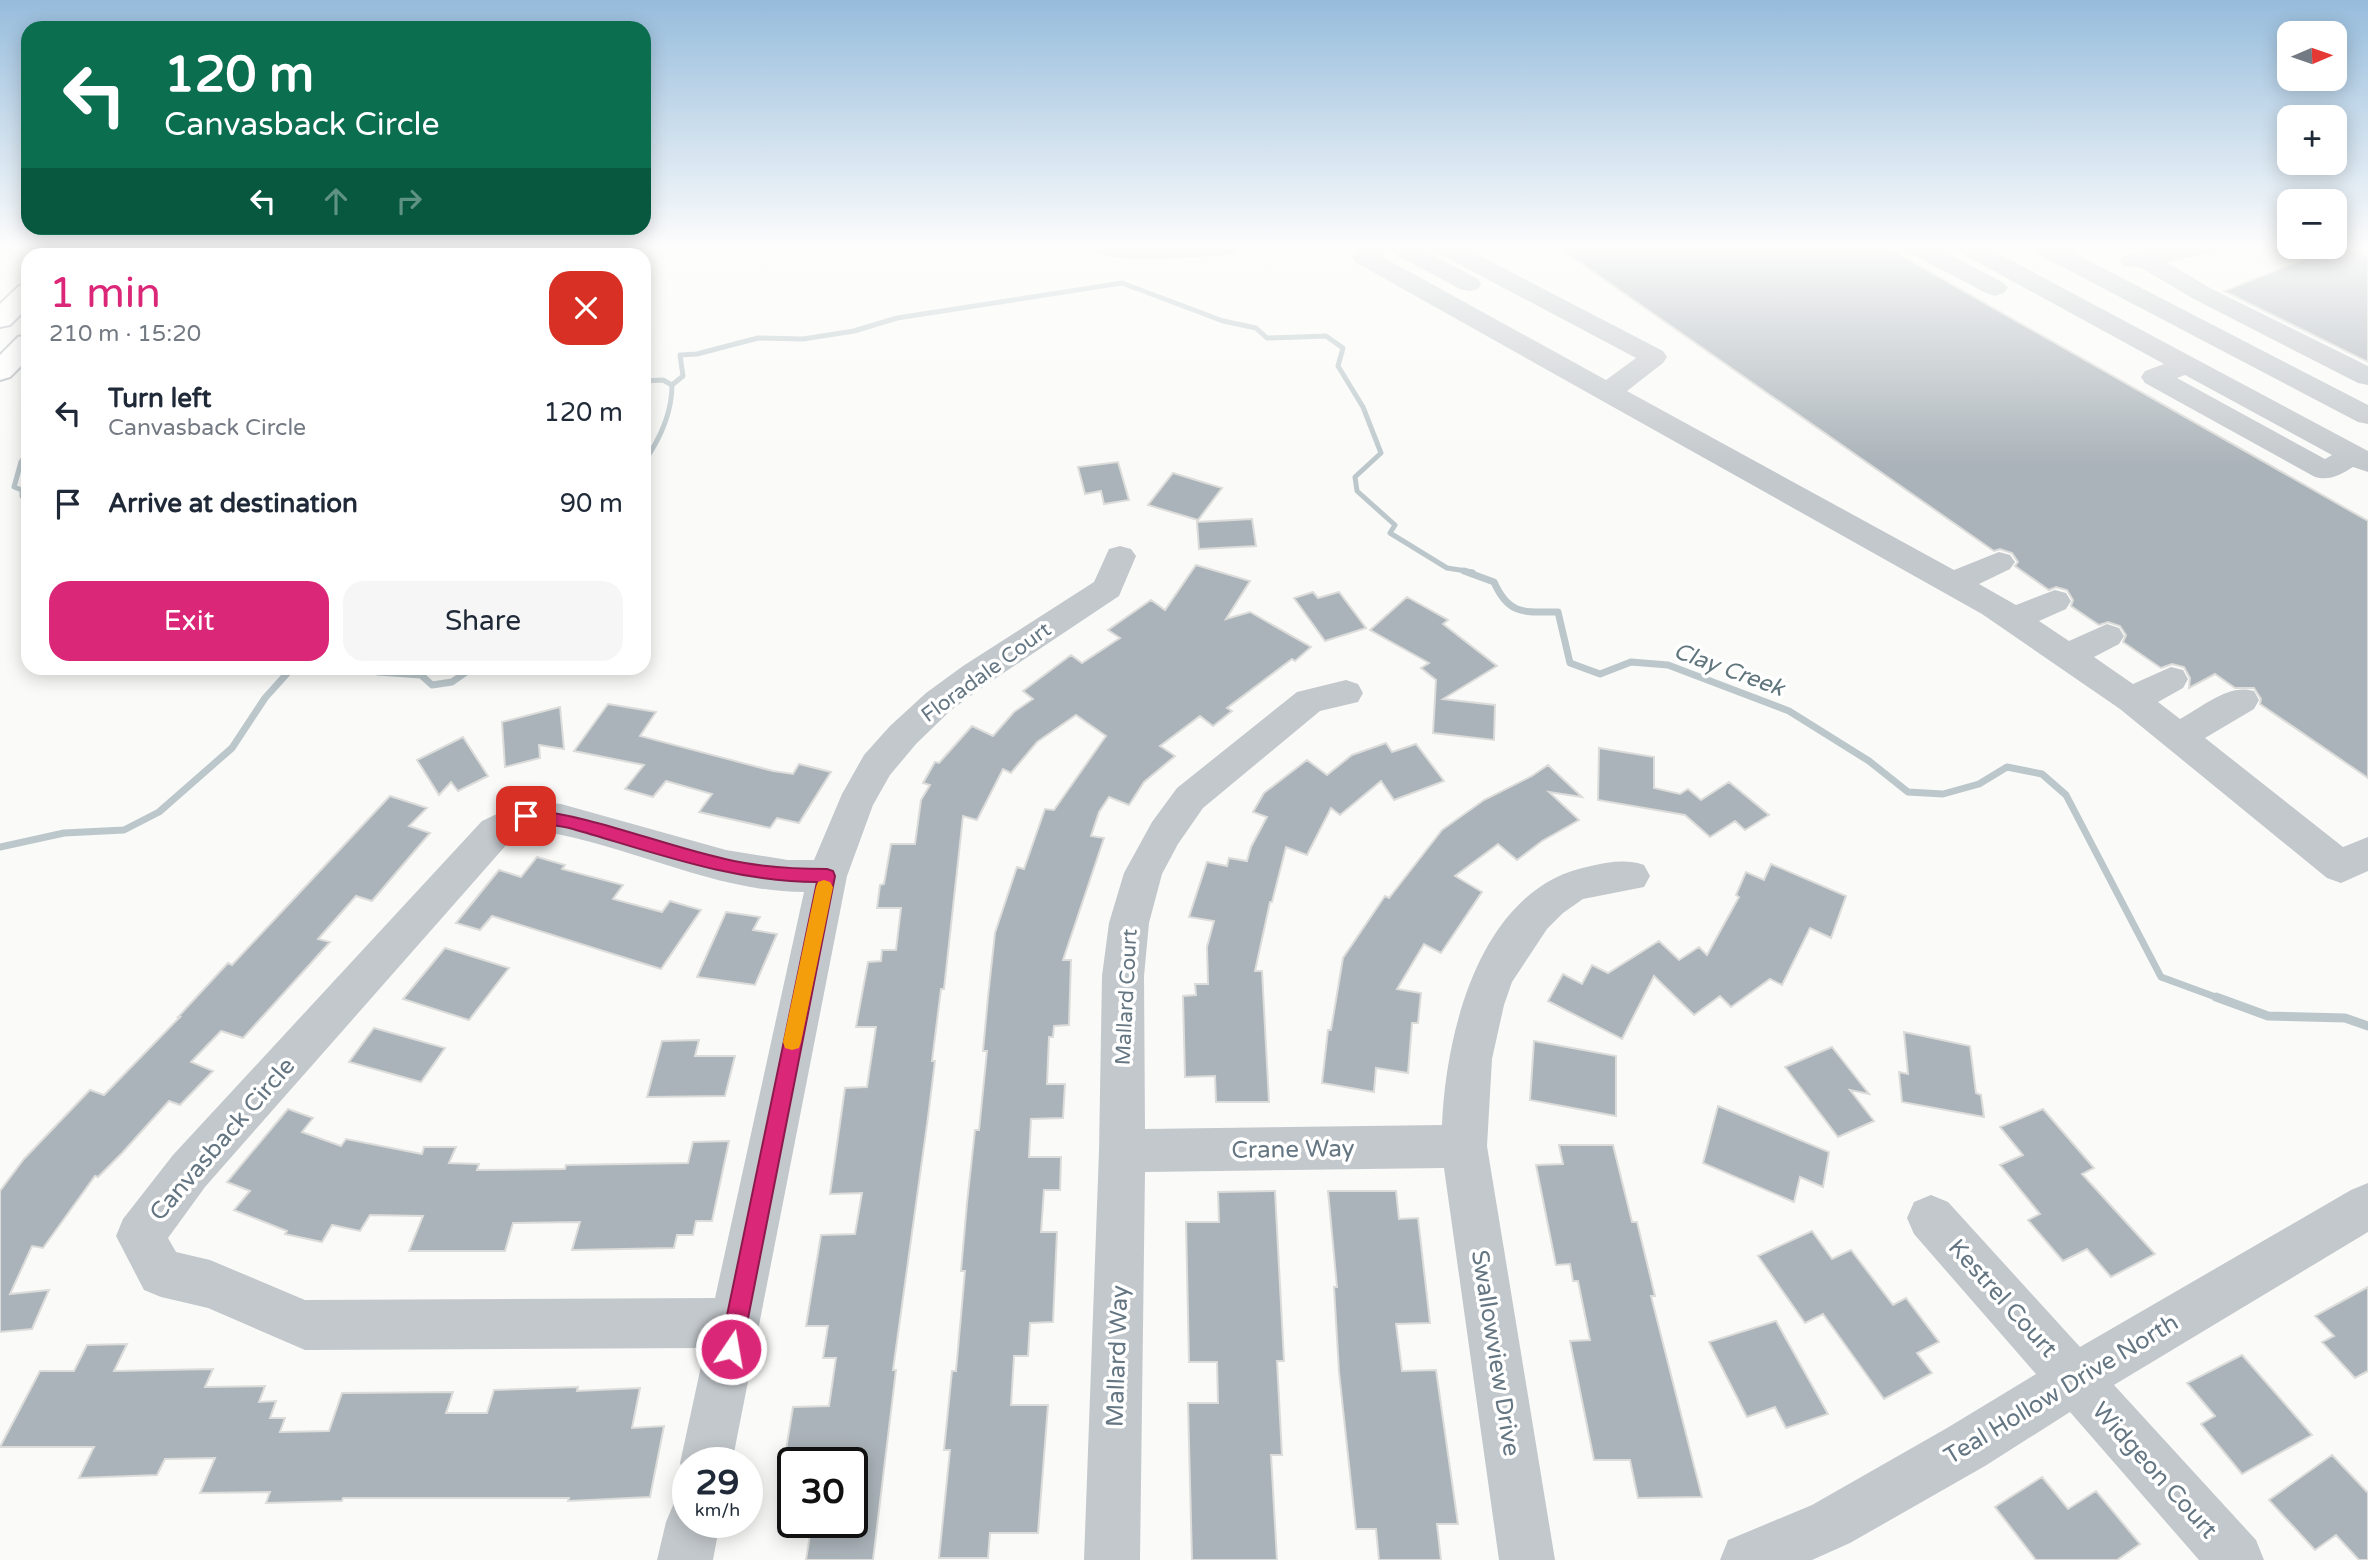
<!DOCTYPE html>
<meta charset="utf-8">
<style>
body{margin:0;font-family:"Varela Round",sans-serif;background:#f6f6f7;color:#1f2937;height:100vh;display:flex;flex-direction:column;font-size:26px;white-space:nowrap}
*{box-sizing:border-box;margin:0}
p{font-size:23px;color:#747a83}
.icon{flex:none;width:38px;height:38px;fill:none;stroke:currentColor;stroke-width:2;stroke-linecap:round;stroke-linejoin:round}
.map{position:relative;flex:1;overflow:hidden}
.side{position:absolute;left:21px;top:248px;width:630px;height:427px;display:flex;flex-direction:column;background:#fff;border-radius:21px;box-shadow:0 4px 18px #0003}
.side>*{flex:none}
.banner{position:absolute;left:21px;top:21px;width:630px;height:214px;border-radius:21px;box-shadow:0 4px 18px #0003;background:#0b6e4f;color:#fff;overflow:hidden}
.needle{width:46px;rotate:88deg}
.fabs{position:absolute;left:2277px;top:21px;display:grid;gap:14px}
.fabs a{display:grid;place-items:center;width:70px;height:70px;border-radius:14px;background:#fff;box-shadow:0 4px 18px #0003;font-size:35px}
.speed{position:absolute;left:672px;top:1447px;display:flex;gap:14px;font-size:35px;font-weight:700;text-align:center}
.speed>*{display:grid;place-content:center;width:91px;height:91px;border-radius:50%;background:#fff;box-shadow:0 4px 18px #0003;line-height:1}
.speed small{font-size:18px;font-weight:400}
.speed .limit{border:4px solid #111;border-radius:10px;background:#fff;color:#111}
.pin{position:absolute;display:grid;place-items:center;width:60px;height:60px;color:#fff;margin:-30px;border-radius:14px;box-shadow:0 4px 10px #0006}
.me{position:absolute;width:77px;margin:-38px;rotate:12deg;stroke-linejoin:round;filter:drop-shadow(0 0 5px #0008)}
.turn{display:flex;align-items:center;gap:24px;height:147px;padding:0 28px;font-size:32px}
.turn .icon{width:91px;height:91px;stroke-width:2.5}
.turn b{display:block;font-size:49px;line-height:60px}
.lanes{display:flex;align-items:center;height:66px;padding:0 28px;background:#0003;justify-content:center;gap:35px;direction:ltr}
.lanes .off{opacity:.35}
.round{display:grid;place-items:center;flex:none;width:74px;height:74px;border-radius:21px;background:#f6f6f7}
.headline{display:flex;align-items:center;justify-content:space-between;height:119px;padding:0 28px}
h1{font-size:42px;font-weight:600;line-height:52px;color:#db2777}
.primary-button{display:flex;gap:14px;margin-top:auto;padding:14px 28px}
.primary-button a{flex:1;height:80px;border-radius:21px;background:#db2777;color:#fff;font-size:28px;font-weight:600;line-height:80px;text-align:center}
.primary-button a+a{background:#f6f6f7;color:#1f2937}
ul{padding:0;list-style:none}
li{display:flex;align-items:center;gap:21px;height:91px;padding:0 28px}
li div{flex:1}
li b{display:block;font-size:26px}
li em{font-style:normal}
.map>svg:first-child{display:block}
</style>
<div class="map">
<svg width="2368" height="1560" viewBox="0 0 2368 1560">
<rect width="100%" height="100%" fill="#fafaf8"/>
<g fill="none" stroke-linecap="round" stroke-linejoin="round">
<!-- stream-far2 -->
<path stroke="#bbc7cb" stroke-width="5" d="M644 381 663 380 672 385C672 413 660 439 644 462
M672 385 683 376 680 355 697 354 758 338 803 339 854 331 897 318 1122 283 1223 321 1256 328 1267 338 1326 336 1343 348 1338 366 1363 407 1381 453 1355 477 1357 491 1395 525 1390 533 1447 568 1473 572
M28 452 21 462 14 487 22 490V496L28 503"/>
<!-- stream-far1 -->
<path stroke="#bbc7cb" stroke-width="7" d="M1464 571 1494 582C1509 616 1525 612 1558 612L1570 663 1600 674 1631 662 1668 665 1789 711 1869 761 1908 792 1943 794 1979 784 2007 767 2042 774 2066 795 2161 977 2221 999
M376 668 378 672 421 675 432 685 452 682 472 668
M0 847 64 833 124 830 159 812 232 748 265 698 292 668"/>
<!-- stream -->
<path stroke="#bbc7cb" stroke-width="9" d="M2216 997 2268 1016 2345 1018 2368 1026"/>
</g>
<!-- building -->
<path fill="#aab3b9" stroke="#dcdcda" stroke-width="2" d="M1559 248H1888L2368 521V778L2260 704 2261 699 2254 688H2235L2215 674 2189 688 2190 678 2184 667 2172 664 2161 668 2123 642 2126 635 2120 626 2108 622 2099 625 2071 606 2073 600 2067 590 2056 587 2049 590 2015 566 2018 562 2012 553 2000 549 1994 551Z
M2333 248H2349L2368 257V362L2224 291Z
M1118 462 1129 500 1104 504 1101 491 1085 494 1078 467Z
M1173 473 1222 488 1198 520 1148 505Z
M1252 519 1256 546 1199 549 1197 522Z
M1196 565 1250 581 1226 619 1250 612 1311 647 1295 661 1292 659 1227 708 1232 711 1213 726 1200 716 1160 746 1175 756 1144 782 1129 805 1109 797 1099 812 1091 836 1104 838 1063 960H1071L1069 1025 1054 1026 1053 1037H1049L1047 1084H1065L1063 1118 1031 1119 1029 1157H1061L1060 1190H1044L1041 1232H1057L1053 1322 1030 1323 1028 1356H1014L1011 1405H1048L1038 1533H990L988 1558H939L950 1450H944L952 1371H956L965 1271H961L967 1203 975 1130H979L987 1051H983L988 997 995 933 1017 867 1024 869 1045 809 1054 810 1106 736 1076 715 1037 742 1011 773 1003 769 977 820 963 816 944 989H941L932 1061H935L928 1117 893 1370H896L873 1560H806L812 1522H852V1448L786 1450 793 1407 829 1406 836 1358H823L828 1326H806L821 1235 855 1234 862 1193 830 1194 845 1088 867 1087 876 1027H856L868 962 881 961 882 950H896L901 908H877L880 885 884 884 891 844H915L921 800 930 785 923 783 935 762 939 763 972 726 993 736 1014 712 1033 699 1023 691 1071 655 1082 663 1120 638 1108 630 1151 600 1165 610Z
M1313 592 1318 598 1339 592 1366 628 1325 641 1294 598Z
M1407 597 1448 620 1443 624 1497 666 1443 699 1495 705 1494 740 1433 733 1436 680 1421 668 1429 663 1370 630Z
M608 704 656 712 640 736 773 771 793 774 799 764 831 772 799 823 777 818 770 828 699 812 712 794 666 781 653 797 625 789 644 765 574 751Z
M560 707 564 749 539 745 540 758 505 767 502 722Z
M463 737 488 776 458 791 451 782 439 795 417 760Z
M1386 743 1392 752 1416 744 1444 781 1394 800 1381 781 1340 815 1331 808 1307 855 1286 847 1272 902H1270L1255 971H1262L1269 1102H1216L1215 1076 1185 1077 1183 996 1196 995 1195 984H1208L1207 947 1214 921 1189 917 1207 862 1227 866 1229 858 1247 861 1251 847 1267 817 1253 812 1264 793 1307 760 1327 775 1352 755Z
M1599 748 1654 757V788L1680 794 1688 789 1701 800 1729 782 1769 815 1745 830 1735 821 1710 837 1685 815 1598 800Z
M1548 765 1582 797 1549 792 1579 820 1542 841 1517 860 1498 844 1455 876 1482 892 1441 953 1424 944 1397 989 1421 993 1418 1023H1412L1408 1073 1376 1068 1374 1092 1322 1083 1328 1030H1331L1343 958 1385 896 1389 898 1442 830 1484 800 1532 776Z
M390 796 427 808 409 826 430 833 372 901 356 896 318 939 330 942 243 1038 221 1031 191 1062 213 1071 180 1105 169 1101 122 1153 98 1177 95 1176 43 1248 32 1246 10 1294 49 1290 32 1329 0 1332V1191L24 1159 90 1090 104 1095 180 1017H178L228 963 232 965Z
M537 857 565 865 562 869 623 885 613 899 662 912 670 901 701 910 661 969 492 916 480 930 456 923 499 870 521 877Z
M1771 864 1846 896 1831 938 1810 928 1782 985 1770 979 1731 1007 1720 996 1694 1015 1654 976 1622 1039 1548 1001 1563 974 1582 984 1592 965 1608 973 1659 941 1679 960 1699 947 1707 955 1739 897 1736 895 1746 872 1764 880Z
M726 912 760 917 753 930 777 934 755 985 697 977Z
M445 948 509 968 469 1020 403 999Z
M374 1028 445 1048 421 1082 349 1062Z
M1904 1032 1970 1046 1976 1093 1981 1095 1984 1117 1902 1102 1899 1072 1908 1074Z
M699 1040 695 1056H735L725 1096 647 1097 662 1041Z
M1534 1041 1616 1056V1116L1530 1100Z
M1832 1047 1869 1094 1850 1090 1874 1121 1838 1137 1785 1067Z
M1718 1106 1829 1152 1823 1187 1800 1177 1794 1202 1703 1163Z
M288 1109 313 1118 302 1132 341 1146 346 1139 422 1154 424 1147H456L449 1163 479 1164 477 1170 565 1169 566 1165 688 1163 693 1142 729 1141 712 1221H696L693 1235H677L674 1248 572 1250 580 1222 513 1223 505 1251H409L423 1216 370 1215 360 1231 332 1225 322 1242 285 1234 287 1231 234 1210 250 1191 227 1182Z
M2043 1109 2094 1168 2082 1174 2155 1254 2111 1277 2087 1249 2063 1261 2028 1220 2040 1214 2000 1165 2023 1155 2000 1127Z
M1559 1145H1613L1632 1222H1637L1655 1296H1651L1702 1497 1638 1498 1630 1460H1594L1570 1341 1590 1340 1578 1281H1573L1570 1264 1556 1265 1536 1165 1563 1164Z
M1275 1191 1284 1361H1277L1282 1455H1271L1277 1560H1192L1188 1403H1218L1217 1362H1189L1186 1222H1219L1218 1192Z
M1328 1191H1396L1399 1219 1418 1218 1430 1323 1396 1324 1402 1371 1436 1370 1458 1524H1437L1441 1560H1379L1376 1529H1356L1339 1372 1334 1287H1337Z
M1812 1231 1832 1259 1851 1250 1893 1305 1906 1298 1939 1342 1917 1353 1932 1373 1884 1399 1823 1314 1805 1323 1758 1256Z
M2368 1287V1371L2355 1378 2322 1342 2334 1336 2315 1316Z
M1776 1321 1828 1414 1786 1428 1775 1407 1747 1417 1709 1342Z
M127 1344 114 1371 213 1369 205 1387 265 1386 259 1402 276 1401 270 1418H285L280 1432 329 1431 342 1393 453 1392 446 1413H487L494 1390 578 1387 577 1391 640 1388 632 1428 664 1426 650 1497 568 1501 569 1498H343L342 1501 266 1503 270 1492 200 1493 215 1458 165 1459 157 1475 79 1478 94 1447H0L40 1371H74L87 1345Z
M2242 1355 2312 1435 2242 1474 2201 1424 2215 1416 2187 1383Z
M2332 1455 2368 1493V1560H2359L2336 1535 2315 1550 2269 1500Z
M2042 1477 2068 1509 2096 1491 2140 1544 2117 1560H2036L1995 1507Z"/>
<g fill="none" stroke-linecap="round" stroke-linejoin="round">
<defs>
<path id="major" d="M60 248H87L81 256H54Z
M104 248H130L124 256H99Z
M28 284V307L10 325 0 327V304L19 286Z
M28 335V359L10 377 0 380V355L18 337Z"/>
</defs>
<!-- major casing -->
<use href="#major" stroke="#b5babe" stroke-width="4"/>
<!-- minor -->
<path fill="#c3c8cc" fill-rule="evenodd" d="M1090 248H1240L1237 253 1228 255C1203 256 1103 267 1090 248Z
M1361 248H1389L1381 256 1606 380 1636 358 1438 253 1435 248H1465L1663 351 1667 357 1663 363 1627 391 1954 570 1999 552 2010 555 2015 562 2010 569 1979 584 2016 605 2055 590 2066 593 2071 601 2066 609 2039 621 2069 641 2107 624 2119 628 2124 636 2119 644 2094 657 2133 684 2171 667 2183 670 2188 679 2183 688 2158 702 2180 719C2202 707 2229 683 2254 691L2259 700 2254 709 2205 738 2343 847 2368 837V871L2341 883 2327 878 2120 709 1982 614 1355 262 1352 257Z
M1390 248H1420L1478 279 1481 284 1478 289 1469 291 1460 289 1393 253Z
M1907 248H1937L2004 283 2008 288 2004 293 1995 296 1986 293 1910 253Z
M1958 248H1988L2368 451V472L2353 467C2340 475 2330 481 2315 477L2145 383 2141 377 2145 371 2164 364 1961 253ZM2185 375 2332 455 2325 459 2177 378Z
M2033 248H2064L2368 405V424L2358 422 2036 253Z
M2163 248H2215L2212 253 2166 262 2210 288 2368 366V385L2358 383 2192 298 2140 267 2123 266 2120 261 2123 256Z
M1120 546 1131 549 1136 556 1119 596 987 684 950 711 916 744 890 775 873 805 847 876 732 1463H688V1482L680 1463 705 1348 305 1350 208 1308 161 1297 144 1290 116 1236 123 1219 173 1155 482 821 526 800 561 804 726 850 788 860H814L842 794 864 755 890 726 926 693 963 666 1094 582 1109 549ZM531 830C623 841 710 892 804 892L715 1298 305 1300 210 1260 176 1252 168 1238 205 1187 508 843Z
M1346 680 1358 684 1363 693 1358 702 1320 711 1203 808 1178 844 1162 874 1149 923 1144 976 1145 1129 1442 1125C1446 1030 1481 886 1591 866 1609 862 1626 859 1644 865L1650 876 1644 887 1583 899 1563 913 1547 929 1512 982 1504 1005 1492 1059 1487 1146 1555 1560H1499L1444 1168 1145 1172 1140 1560H1084L1099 1151 1102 976 1109 923 1124 873 1152 822 1177 788 1297 692Z
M2368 1183V1232L2114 1385 2256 1540 2264 1560H2199L2070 1412 1985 1466 1850 1543 1812 1560H1720L1728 1540 1812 1505 1947 1428 2036 1374 1914 1234 1907 1218 1914 1202 1931 1195 1948 1202 2080 1347 2351 1190Z
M688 1497V1522H720L713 1560H657L666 1522 674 1503Z"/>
<!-- major -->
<use href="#major" fill="#fff" fill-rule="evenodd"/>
</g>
<!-- sky -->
<linearGradient id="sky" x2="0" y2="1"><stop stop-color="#96bcdc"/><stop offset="0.53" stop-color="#fdfdfc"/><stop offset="1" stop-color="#fdfdfc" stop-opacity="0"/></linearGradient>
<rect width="2368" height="466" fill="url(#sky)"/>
<!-- route -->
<path fill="#db2777" stroke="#8e194d" stroke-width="2" d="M526 809C594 816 658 844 725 859 758 867 793 869 827 869L833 871 835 876 742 1349 738 1356 731 1360 723 1356 720 1349 817 882C733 882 653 852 573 829 556 824 537 825 520 820L518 816 520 811Z"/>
<!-- slow -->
<path fill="#f59e0b" d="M824 880 830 882 833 887 801 1042 799 1048 792 1050 785 1048 783 1042 816 887 818 882Z"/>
<g text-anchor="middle" stroke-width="7" stroke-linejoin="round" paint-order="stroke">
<!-- street labels -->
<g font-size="21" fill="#657683" stroke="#fff">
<text transform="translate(986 672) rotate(-36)" y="7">Floradale Court</text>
<text transform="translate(1126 997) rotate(-87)" y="7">Mallard Court</text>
</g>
<!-- water labels -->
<g font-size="23" font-style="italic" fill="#60757c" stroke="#fff">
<text transform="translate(1729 669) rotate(20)" y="8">Clay Creek</text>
</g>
<!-- near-street labels -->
<g font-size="24" fill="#657683" stroke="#fff">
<text transform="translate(222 1139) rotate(-49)" y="8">Canvasback Circle</text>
<text transform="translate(1293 1149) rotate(-1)" y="8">Crane Way</text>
<text transform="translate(2003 1298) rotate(48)" y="8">Kestrel Court</text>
<text transform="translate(1496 1353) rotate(81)" y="8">Swallowview Drive</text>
<text transform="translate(1117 1356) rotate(-88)" y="8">Mallard Way</text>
<text transform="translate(2061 1389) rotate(-31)" y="8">Teal Hollow Drive North</text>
<text transform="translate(2155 1470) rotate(48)" y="8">Widgeon Court</text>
</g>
</g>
</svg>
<div class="fabs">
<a><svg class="needle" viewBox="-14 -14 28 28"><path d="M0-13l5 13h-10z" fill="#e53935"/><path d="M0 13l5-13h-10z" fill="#747a83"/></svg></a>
<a>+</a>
<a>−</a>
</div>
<div class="speed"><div>29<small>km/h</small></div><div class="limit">30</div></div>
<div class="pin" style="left:526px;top:816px;background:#d93025"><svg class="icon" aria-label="arrive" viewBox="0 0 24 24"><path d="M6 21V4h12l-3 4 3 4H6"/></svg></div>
<svg class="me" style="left:731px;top:1349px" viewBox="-20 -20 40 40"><circle r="17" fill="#db2777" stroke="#fff" stroke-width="3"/><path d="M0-11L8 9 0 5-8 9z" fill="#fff"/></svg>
<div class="banner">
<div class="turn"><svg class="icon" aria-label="left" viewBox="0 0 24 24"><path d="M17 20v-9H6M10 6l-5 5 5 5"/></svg><div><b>120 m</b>Canvasback Circle</div></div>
<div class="lanes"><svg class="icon" aria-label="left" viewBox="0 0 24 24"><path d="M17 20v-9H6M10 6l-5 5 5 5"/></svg><svg class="icon off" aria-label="ahead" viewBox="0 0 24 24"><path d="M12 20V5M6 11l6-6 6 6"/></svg><svg class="icon off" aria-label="right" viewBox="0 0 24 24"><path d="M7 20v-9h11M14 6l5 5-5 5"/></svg></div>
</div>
<section class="side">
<div class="headline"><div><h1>1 min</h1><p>210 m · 15:20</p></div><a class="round" style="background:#d93025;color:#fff"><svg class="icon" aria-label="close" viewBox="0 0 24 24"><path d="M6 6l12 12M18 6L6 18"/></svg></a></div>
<ul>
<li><svg class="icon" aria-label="left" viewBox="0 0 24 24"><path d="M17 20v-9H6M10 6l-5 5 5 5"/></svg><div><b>Turn left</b><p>Canvasback Circle</p></div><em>120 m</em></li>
<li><svg class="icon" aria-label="arrive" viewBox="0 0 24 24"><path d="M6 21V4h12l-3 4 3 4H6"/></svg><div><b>Arrive at destination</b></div><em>90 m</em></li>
</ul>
<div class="primary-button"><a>Exit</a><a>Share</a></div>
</section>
</div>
